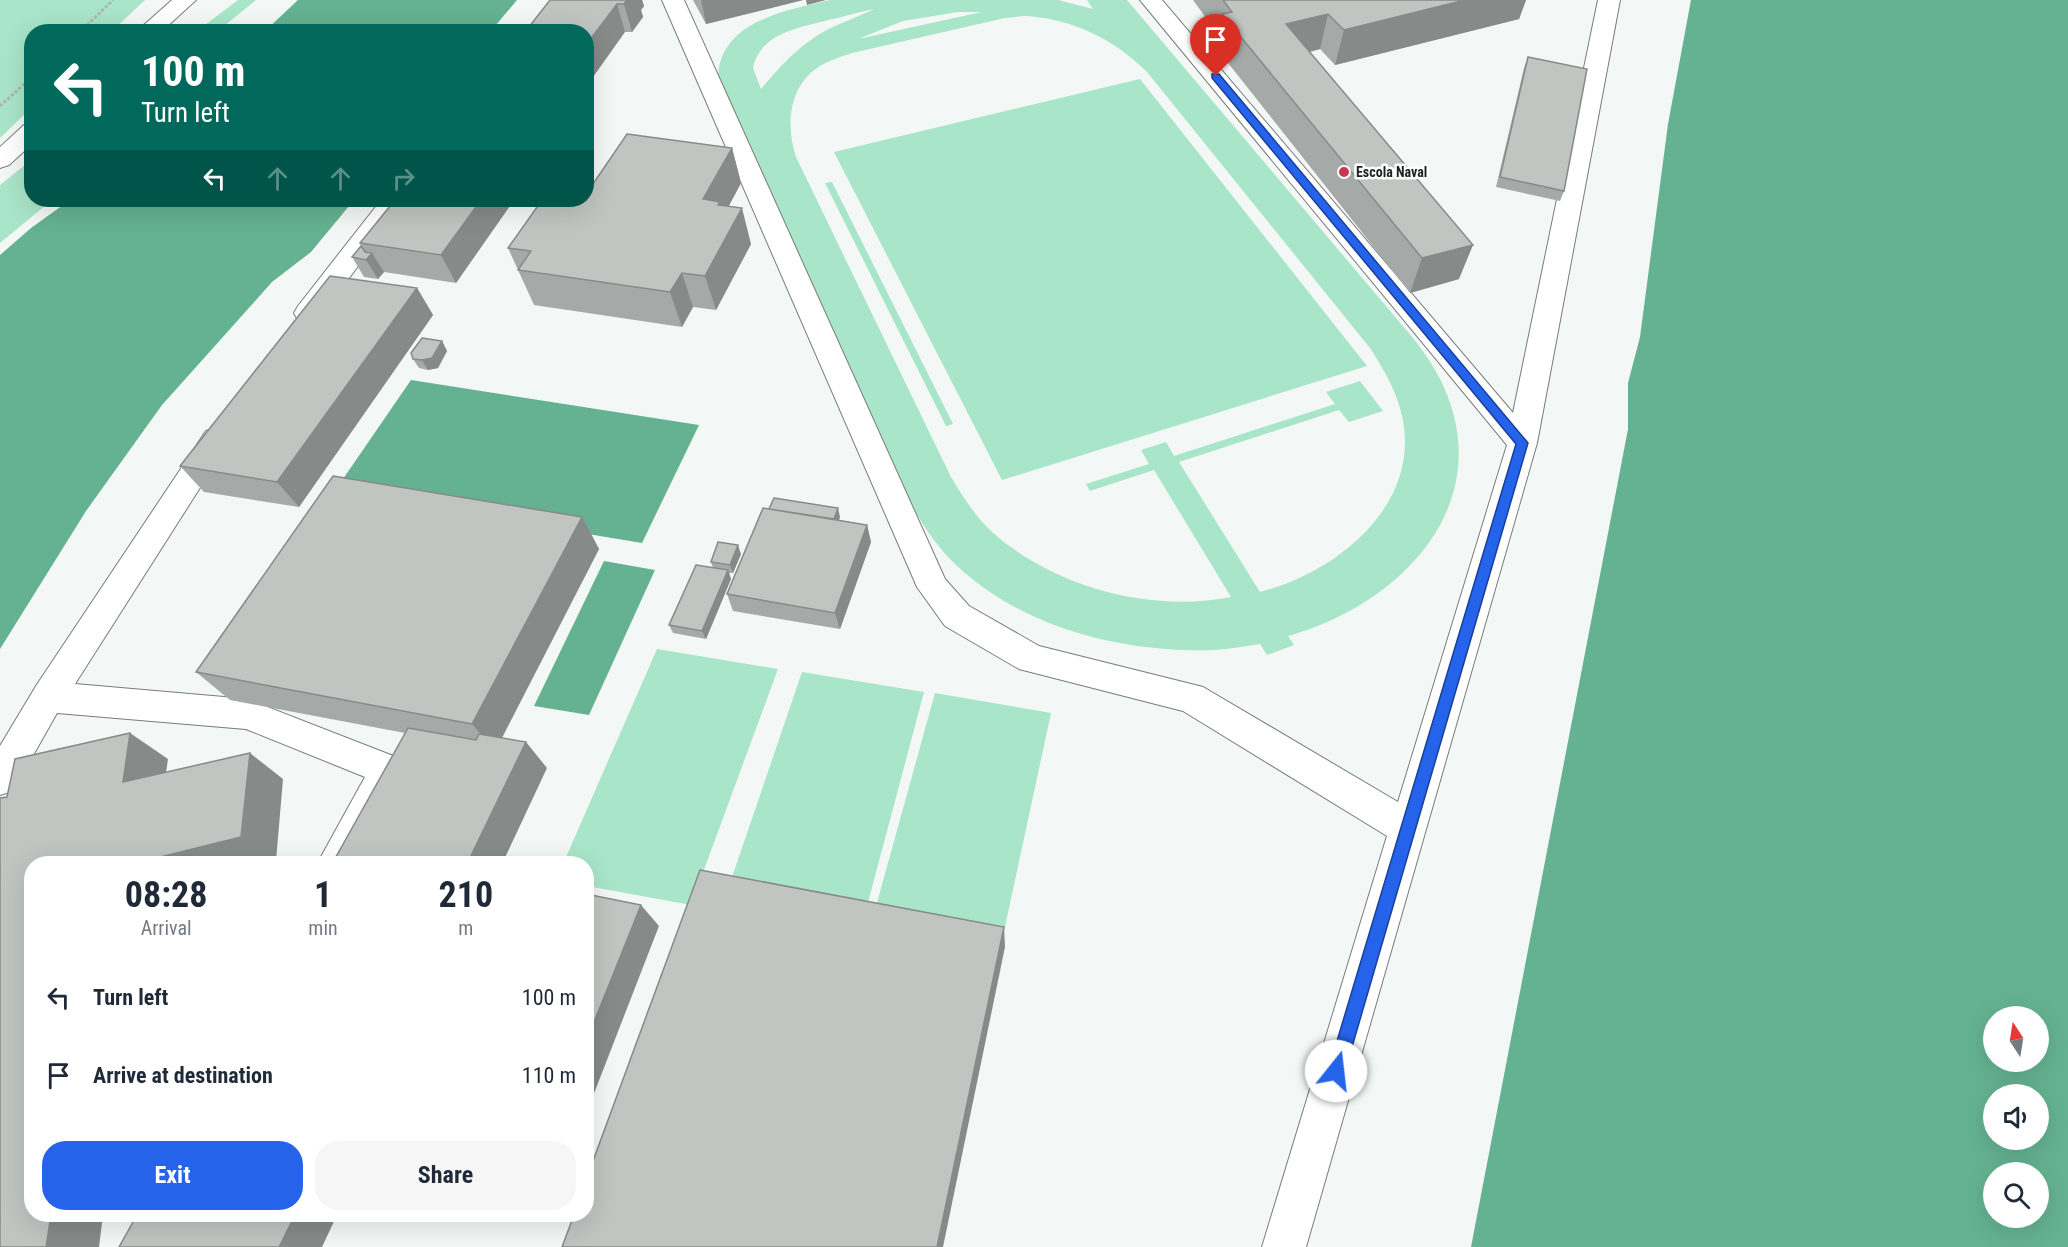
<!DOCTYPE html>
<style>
body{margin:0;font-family:"Roboto Condensed",sans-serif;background:#f6f6f7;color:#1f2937;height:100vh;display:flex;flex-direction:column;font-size:22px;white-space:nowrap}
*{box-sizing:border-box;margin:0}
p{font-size:20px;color:#747a83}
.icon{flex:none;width:33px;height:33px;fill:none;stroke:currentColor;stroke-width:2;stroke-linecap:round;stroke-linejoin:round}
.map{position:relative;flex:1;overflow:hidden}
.side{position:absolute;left:24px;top:856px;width:570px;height:366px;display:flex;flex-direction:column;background:#fff;border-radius:24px;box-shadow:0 6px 24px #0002}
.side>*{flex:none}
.guide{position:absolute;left:24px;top:24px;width:570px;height:183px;border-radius:24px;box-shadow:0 6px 24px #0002;background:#00695c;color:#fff;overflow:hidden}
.needle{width:39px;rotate:348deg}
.tools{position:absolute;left:1983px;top:1006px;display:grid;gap:12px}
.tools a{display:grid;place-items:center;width:66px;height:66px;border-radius:50%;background:#fff;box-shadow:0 6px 24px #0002;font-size:30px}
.pin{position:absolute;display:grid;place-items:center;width:51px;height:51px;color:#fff;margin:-62px -26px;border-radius:50% 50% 50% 0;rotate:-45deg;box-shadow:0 0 6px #0007}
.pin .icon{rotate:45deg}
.me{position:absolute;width:66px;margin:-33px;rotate:16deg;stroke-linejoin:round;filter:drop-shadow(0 0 4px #0008)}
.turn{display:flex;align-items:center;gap:21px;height:126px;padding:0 18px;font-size:27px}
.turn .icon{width:78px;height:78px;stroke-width:2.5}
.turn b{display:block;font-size:42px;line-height:51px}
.lanes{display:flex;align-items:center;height:57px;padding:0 18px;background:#0003;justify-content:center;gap:30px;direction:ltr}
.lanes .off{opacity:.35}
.eta{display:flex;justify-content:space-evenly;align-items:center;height:102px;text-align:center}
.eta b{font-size:36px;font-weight:700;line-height:42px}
.cta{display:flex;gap:12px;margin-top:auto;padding:12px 18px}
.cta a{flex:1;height:69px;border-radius:24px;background:#2563eb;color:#fff;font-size:24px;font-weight:700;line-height:69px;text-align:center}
.cta a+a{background:#f6f6f7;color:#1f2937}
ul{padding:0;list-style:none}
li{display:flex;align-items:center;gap:18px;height:78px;padding:0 18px}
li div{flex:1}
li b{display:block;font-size:22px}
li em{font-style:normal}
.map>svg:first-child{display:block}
</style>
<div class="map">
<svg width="2068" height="1247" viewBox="0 0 2068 1247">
<rect width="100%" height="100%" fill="#f3f8f6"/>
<!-- green -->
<path fill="#a9e5c9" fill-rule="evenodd" d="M0 0H145L112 31 32 32 31 108 0 138Z
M238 0H256L218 31H197Z
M830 0H1058L1093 9 1087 0H1127L1413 338C1427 356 1440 375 1448 397 1492 514 1393 607 1288 636L1294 645 1267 655 1260 644C1245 646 1230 649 1215 650 1121 653 1016 627 949 558 931 539 918 517 905 494L718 76C721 21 787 10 830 0ZM874 9C858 17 839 23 823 32 797 47 780 67 761 89L753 68C760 33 799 28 828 20 843 17 859 12 874 9ZM958 12H982L858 39 903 21ZM1024 16C1071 18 1114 39 1147 72L1370 348C1386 373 1400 397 1404 427 1415 511 1332 574 1260 592L1179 462 1339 410 1349 422 1383 411 1360 381 1326 392 1335 404 1174 456 1166 442 1141 450 1149 464 1086 484 1090 491 1154 470 1231 597C1150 613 1054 587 992 532 975 516 963 497 951 477L796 157C786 127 788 88 817 68 827 61 840 57 852 53L1005 18Z
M1140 79 1367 366 1002 480 834 152Z
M31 160 32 200H52L0 243V185Z
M832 182 953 424 946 426 825 183Z
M657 649 778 669 691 905 587 886 586 864H563Z
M802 672 924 692 866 910 729 886Z
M935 693 1051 713 1003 936 875 910Z"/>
<!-- water -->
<path fill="#64b291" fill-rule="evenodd" d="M298 0H517L491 31H265Z
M1691 0H2068V1247H1471L1628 429V383L1640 337 1668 124ZM1994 1017H2038V1062H1994ZM1994 1095H2038V1140H1994ZM1994 1173H2038V1218H1994Z
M70 200H354L311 252 272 282 162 405 86 511 0 649V255L31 228Z
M411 380 699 425 642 543 334 492Z
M604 561 655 570 589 715 534 706Z"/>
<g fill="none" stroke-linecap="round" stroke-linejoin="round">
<defs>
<path id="minor" d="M172 0H196L161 32H136Z
M662 0H684L945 579 969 606 1039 646 1203 687 1398 802 1507 445 1140 0H1162L1513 413 1598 0H1620L1537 443 1306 1247H1262L1387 836 1183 711 1019 669 945 626 917 587Z
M32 123V144L9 165 0 168V147L24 125Z
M381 200H407L318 320 308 322 298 320 294 313 298 306Z
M216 428 226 431 231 439 75 684 247 699 401 759 406 770 356 864H317L365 777 246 729 57 713 13 791 0 795V746L36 686 206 431Z"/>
</defs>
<!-- minor casing -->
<use href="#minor" stroke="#787c7a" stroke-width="2"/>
<!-- path -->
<path stroke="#b0b4b3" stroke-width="3" stroke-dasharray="3 2" stroke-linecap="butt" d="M80 32 113 0
M0 106 32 77"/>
<!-- minor -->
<use href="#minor" fill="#fff" fill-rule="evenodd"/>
</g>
<!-- wall -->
<path fill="#a5a9a7" d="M550 0H642L644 6 641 10 643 17 632 32H625Z
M693 0H803L706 24Z
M1193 0H1526L1519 19 1335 65 1320 49 1310 52 1459 279 1410 293 1217 49 1219 36Z
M1528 57 1564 191 1560 201 1496 187 1524 68Z
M732 148 741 183 728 207 751 244 716 310 693 307 682 327 534 305 508 248 593 184Z
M514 200 456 283 384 272 378 279 364 277 352 257 361 246 360 243Z
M417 288 433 315 299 507 204 492 180 466Z
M442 341 447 351 438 368 428 370 419 368 413 359Z
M582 517 599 549 502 738 547 768 405 733 230 700 196 672Z
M840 517 839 520 867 525 871 542 840 629 733 611 727 594Z
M741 554 733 573H729L731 579 706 639 673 633 669 625 713 568 711 562Z"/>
<!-- shaded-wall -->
<path fill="#868a88" d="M627 0H642L644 6 641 10 643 17 632 32 624 4Z
M701 0H803L706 24Z
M806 0H826L807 5Z
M1465 0H1526L1519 19 1335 65 1344 30Z
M617 4 625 32 586 87V45Z
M1328 14 1320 49 1280 59 1286 24Z
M732 148 741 183 724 215 742 208 751 244 716 310 705 276 703 199Z
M481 200H514L456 283 441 255Z
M1473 245 1459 279 1410 293 1422 258Z
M372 253 384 272 378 279 366 260Z
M682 273 693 307 682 327 670 292Z
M417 288 433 315 299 507 277 482Z
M442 341 447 351 438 368 428 370 422 360Z
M838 508 840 517 833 536 831 527Z
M582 517 599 549 495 751 472 724Z
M867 525 871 542 840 629 835 613Z
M738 545 741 554 733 573 730 565Z
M728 570 731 579 706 639 702 631Z
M130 733 168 759 161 807 123 782Z
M526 742 547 768 502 864H467Z
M250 753 283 779 276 861 263 864H132Z
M641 905 659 926 586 1114V1042Z
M1004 927 1005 947 943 1247H937Z
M51 1215H103L99 1247H46Z
M295 1215H337L322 1247H279Z"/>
<!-- building -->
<path fill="#c0c5c2" stroke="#868a88" stroke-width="1.5" d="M550 0H627L624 4H617L586 45V32H525Z
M1223 0H1465L1344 30 1328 14 1286 24 1473 245 1422 258 1222 14 1232 12Z
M1528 57 1587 69 1564 191 1500 177Z
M627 134 732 148 703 199 720 202 718 205 742 208 705 276 682 273 670 292 518 270 531 251 508 248 542 200H586V183L593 184Z
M395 200H481L441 255 360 243Z
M361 246 365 252 372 253 366 260 352 257Z
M330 276 417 288 277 482 180 466Z
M422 338 442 341 432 358 422 360 413 359 411 353Z
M333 476 582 517 472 724 196 672Z
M774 498 838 508 834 519 769 509Z
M763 508 867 525 835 613 727 594Z
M718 542 738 545 730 565 711 562Z
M696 565 728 570 702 631 669 625Z
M408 728 476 740 479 734 526 742 467 864H332Z
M130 733 123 782 250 753 241 837 132 864H32V1215H51L46 1247H0V798L7 797 15 759Z
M700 870 1004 927 937 1247H562L574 1215H586V1180Z
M586 894 641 905 586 1042Z
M137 1215H295L279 1247H119Z"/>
<!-- route -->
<path fill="#2563eb" stroke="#184099" stroke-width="1.5" d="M1212 74H1219L1528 443 1345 1071 1342 1077 1336 1079 1330 1077 1328 1071 1516 444 1212 78Z"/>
<!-- markers -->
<circle fill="#c93853" stroke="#fff" stroke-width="2" cx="1344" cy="172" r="6"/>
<g text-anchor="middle" stroke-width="5" stroke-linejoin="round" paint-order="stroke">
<!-- far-poi labels -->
<g font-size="14" font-weight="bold" fill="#1f2120" stroke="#fff" text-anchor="start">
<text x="1356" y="177">Escola Naval</text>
</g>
</g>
</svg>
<div class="tools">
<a><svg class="needle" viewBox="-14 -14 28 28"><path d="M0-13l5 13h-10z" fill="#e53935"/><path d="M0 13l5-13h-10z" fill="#747a83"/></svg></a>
<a><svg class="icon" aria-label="sound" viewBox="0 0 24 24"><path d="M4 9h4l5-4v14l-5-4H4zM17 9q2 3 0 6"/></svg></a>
<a><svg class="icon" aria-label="search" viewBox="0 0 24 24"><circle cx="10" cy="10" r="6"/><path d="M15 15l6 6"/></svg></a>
</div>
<div class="pin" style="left:1216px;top:76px;background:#d93025"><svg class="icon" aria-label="arrive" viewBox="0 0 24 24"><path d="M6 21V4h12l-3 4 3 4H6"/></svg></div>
<svg class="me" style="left:1336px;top:1071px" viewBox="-20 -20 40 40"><circle r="19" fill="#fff"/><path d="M0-13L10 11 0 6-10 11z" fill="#2563eb"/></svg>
<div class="guide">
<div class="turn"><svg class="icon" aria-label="left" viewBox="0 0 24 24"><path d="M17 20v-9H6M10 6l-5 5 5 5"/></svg><div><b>100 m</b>Turn left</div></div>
<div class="lanes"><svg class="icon" aria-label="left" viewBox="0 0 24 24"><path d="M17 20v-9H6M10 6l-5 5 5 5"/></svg><svg class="icon off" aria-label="ahead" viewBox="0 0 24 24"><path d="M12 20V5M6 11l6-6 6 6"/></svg><svg class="icon off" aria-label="ahead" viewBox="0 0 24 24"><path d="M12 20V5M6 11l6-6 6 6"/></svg><svg class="icon off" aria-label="right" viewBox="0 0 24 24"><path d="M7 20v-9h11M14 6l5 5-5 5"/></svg></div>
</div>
<section class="side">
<div class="eta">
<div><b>08:28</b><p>Arrival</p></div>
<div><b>1</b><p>min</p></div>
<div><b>210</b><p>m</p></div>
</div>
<ul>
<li><svg class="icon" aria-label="left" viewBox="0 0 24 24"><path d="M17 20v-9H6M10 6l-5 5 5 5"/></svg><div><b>Turn left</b></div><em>100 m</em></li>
<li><svg class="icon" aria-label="arrive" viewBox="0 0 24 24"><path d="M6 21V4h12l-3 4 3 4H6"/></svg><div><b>Arrive at destination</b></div><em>110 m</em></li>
</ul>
<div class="cta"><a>Exit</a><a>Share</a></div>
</section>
</div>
